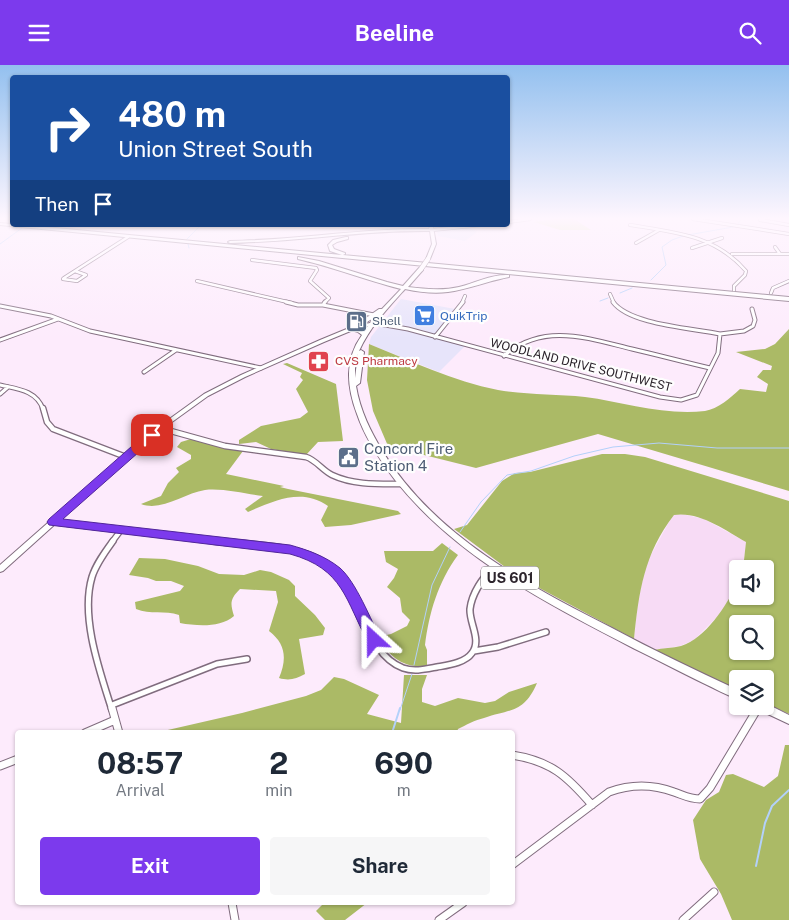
<!DOCTYPE html>
<style>
body{margin:0;font-family:"Public Sans",sans-serif;background:#f6f6f7;color:#1f2937;height:100vh;display:flex;flex-direction:column;font-size:19px;white-space:nowrap}
*{box-sizing:border-box;margin:0}
p{font-size:16px;color:#747a83}
.icon{flex:none;width:28px;height:28px;fill:none;stroke:currentColor;stroke-width:2;stroke-linecap:round;stroke-linejoin:round}
.map{position:relative;flex:1;overflow:hidden}
.sheet{position:absolute;left:15px;top:665px;width:500px;height:175px;display:flex;flex-direction:column;background:#fff;border-radius:5px;box-shadow:0 1px 4px #0004}
.sheet>*{flex:none}
.banner{position:absolute;left:10px;top:10px;width:500px;height:152px;border-radius:5px;box-shadow:0 1px 4px #0004;background:#1a4fa0;color:#fff;overflow:hidden}
.tools{position:absolute;left:729px;top:495px;display:grid;gap:10px}
.tools a{display:grid;place-items:center;width:45px;height:45px;border-radius:5px;background:#fff;box-shadow:0 1px 4px #0004;font-size:25px}
.pin{position:absolute;display:grid;place-items:center;width:42px;height:42px;color:#fff;margin:-21px;border-radius:10px;box-shadow:0 2px 8px #0006}
.me{position:absolute;width:55px;margin:-28px;rotate:336deg;stroke-linejoin:round;filter:drop-shadow(0 0 4px #0008)}
.turn{display:flex;align-items:center;gap:18px;height:105px;padding:0 25px;font-size:22px}
.turn .icon{width:65px;height:65px;stroke-width:2.5}
.turn b{display:block;font-size:35px;line-height:42px}
.then{display:flex;align-items:center;height:48px;padding:0 25px;background:#0003;gap:10px;font-size:19px}
.eta{display:flex;justify-content:space-evenly;align-items:center;height:85px;text-align:center}
.eta b{font-size:30px;font-weight:700;line-height:35px}
.primary-button{display:flex;gap:10px;margin-top:auto;padding:10px 25px}
.primary-button a{flex:1;height:58px;border-radius:5px;background:#7c3aed;color:#fff;font-size:20px;font-weight:700;line-height:58px;text-align:center}
.primary-button a+a{background:#f6f6f7;color:#1f2937}
header{display:flex;justify-content:space-between;align-items:center;height:65px;padding:0 25px;background:#7c3aed;color:#fff;font-size:22px;font-weight:700}
.map>svg:first-child{display:block}
</style>
<header><svg class="icon" aria-label="menu" viewBox="0 0 24 24"><path d="M4 6h16M4 12h16M4 18h16"/></svg>Beeline<svg class="icon" aria-label="search" viewBox="0 0 24 24"><circle cx="10" cy="10" r="6"/><path d="M15 15l6 6"/></svg></header>
<div class="map">
<svg width="789" height="855" viewBox="0 0 789 855">
<rect width="100%" height="100%" fill="#fdebfc"/>
<!-- commercial -->
<path fill="#e7e4fa" d="M435 160H480L469 162 477 167 465 176 438 171Z
M401 234 455 244 434 271 466 280 439 307 369 279 371 272Z"/>
<!-- built -->
<path fill="#f7dbf5" d="M682 449 704 454 746 477 743 504H738L737 519 725 544 694 575 680 581 654 585 634 574 638 537 646 499 669 457 674 450Z"/>
<!-- green -->
<path fill="#deeaaf" d="M553 154H574L591 165H560L534 157Z"/>
<!-- forest -->
<path fill="#abba66" fill-rule="evenodd" d="M789 264V426L598 369 476 403 388 381 373 346 367 315 369 279C411 296 453 316 498 325 526 330 556 329 585 332 624 337 665 351 705 346 718 344 730 333 740 324L766 327 768 319 757 312 763 305H771L772 301 736 287 765 284 775 279Z
M287 298 336 319 343 376 318 377 306 390 271 384 256 377 239 379V375L261 361 300 353 308 347 296 324 303 315 300 312 302 308 283 299Z
M191 374 243 386 226 409 284 421 280 422 288 424 398 446 401 449 351 460 325 462 321 455 328 441C302 422 273 436 248 447L245 444 263 431C245 429 223 423 205 425 184 428 162 447 141 439L161 431 168 418 179 407 176 403 191 394V390L177 382 181 377Z
M602 389H625L645 392 789 436V649L765 638V614H738L737 625 654 585C663 583 673 583 681 581 706 573 726 541 737 519L738 531H765V504H743L746 477C725 465 699 446 674 450 644 489 639 526 634 574L517 511 454 464 467 460 502 416 515 408 530 407ZM738 559H765V586H738Z
M442 478 458 490C438 517 429 548 425 580L427 585V601C404 604 388 591 378 572L391 569 407 561 410 555 402 547 400 533 387 522 394 513 398 504 386 497 384 486H433Z
M139 493 165 494 198 501 219 509 244 510 260 505 271 507 289 515 295 521V531L315 550 325 563 323 570 299 574 305 609C296 614 289 616 279 613 287 594 286 579 269 566L278 537 276 526 240 524C230 534 230 538 234 551 220 563 197 561 180 558L179 550C165 545 150 550 136 544L135 537 180 526 184 521 171 516H156L148 513 129 510Z
M404 610H427L422 624V637L435 641 458 633 485 638 495 636 509 627 537 618C524 648 511 644 484 653 475 655 466 660 458 664L457 667H159L242 648 306 631 321 625 334 612 344 614 379 630 367 649 401 658Z
M785 680H789V855H732L721 829 700 794 693 755 706 735 719 727 726 710 733 709 764 722 778 711Z
M324 838H367L345 855H325L316 846Z"/>
<g fill="none" stroke-linecap="round" stroke-linejoin="round">
<!-- stream-far1 -->
<path stroke="#b3d1fa" stroke-width="1" d="M738 159 741 154
M688 170 733 162
M187 174 201 160
M0 179 22 163
M188 179 189 183
M651 215 666 200 662 182 672 175 683 171
M620 228 632 223
M600 236 608 233
M460 467 481 437 507 410 531 406 574 391 613 382 659 378 717 383H789
M414 600 432 520 450 482
M400 645 412 609"/>
<!-- stream -->
<path stroke="#b3d1fa" stroke-width="2" d="M392 668 400 643
M756 801 765 758 772 741 789 725"/>
<defs>
<path id="minor-far4" d="M693 154 789 169
M760 155 789 160
M508 157 530 154
M630 160C674 167 715 170 746 206L745 210 734 221V225
M432 165 481 160
M636 178 659 165
M775 182 780 189
M692 183 722 173
M732 189H789
M252 195 316 203 317 205 310 216 329 233 324 238
M75 206 86 210 77 216 63 214 64 213 128 172
M197 216 292 238
M771 228 773 223 789 216
M610 229 614 238
M462 238 465 231"/>
<path id="minor-far3" d="M286 237 298 240H323
M325 237 323 240 374 250
M613 237C630 260 693 263 720 269
M0 241 51 251 90 266 261 303
M374 258 408 264 660 332 681 335 697 330 718 288 720 269 744 266 753 261 755 255 752 244
M435 272 463 237
M0 275 58 254
M504 291C543 257 587 273 632 284 658 290 684 297 710 303
M144 307 176 285
M0 320C17 324 36 325 43 344
M0 329 8 322"/>
<path id="minor-far2" d="M43 343 47 357 53 364 126 392
M160 363 225 381 306 392C316 395 322 405 332 410 353 420 378 419 401 419
M53 457 224 477
M112 477 121 465"/>
<path id="minor-far1" d="M213 476C248 480 299 479 328 500 362 524 363 588 403 603 414 607 426 604 437 602 448 600 465 598 472 588 482 575 469 558 470 544 472 527 483 513 494 501
M474 586 498 582 546 567
M112 640 217 599 247 594
M112 645C100 607 80 552 92 512 96 499 105 487 113 476
M758 645 760 641"/>
<path id="minor" d="M112 643 119 668
M85 668 115 655
M512 690C551 696 567 711 592 740
M0 701 18 694
M512 800 609 727C631 719 652 719 674 727 683 730 690 734 700 734L710 723 758 643
M232 838 235 855
M439 855 463 838
M683 855 714 827"/>
<path id="primary" d="M374 257H376V259L353 265 324 277 245 312 208 331 154 370 3 506 0 507V500L150 368 204 329 241 310 320 275 349 263Z"/>
<path id="trunk" d="M0 158 12 159V160H24L342 190 330 186 328 180 333 175 346 172H348V174L337 177 332 180 334 184 345 188V189L343 190 789 232V236L0 160Z
M430 161 433 162 436 179 430 194 428 195 426 194 432 179 430 166C363 165 297 177 230 178L228 177 230 176C297 175 363 163 429 164Z
M298 192 319 196 387 217 403 221 419 203H423V205L408 222C425 224 442 226 459 222 475 218 492 209 509 210V212C488 216 469 224 448 227 434 229 419 227 405 224 387 244 370 262 359 286L361 285 364 287 360 318 356 321C360 346 371 367 383 387 435 471 527 520 612 563 653 585 695 605 738 625V634C726 630 714 623 703 618 680 607 658 595 635 584 548 539 457 493 395 415 380 395 365 373 357 349 347 322 344 295 362 270L358 267 348 264 351 262 364 266 375 252 367 257H363V255L379 244H382L401 224C366 215 333 202 298 194ZM358 289 355 313V300Z
M765 638 789 650V659L757 644 756 641H765Z"/>
</defs>
<!-- minor-far4 casing -->
<use href="#minor-far4" stroke="#806c7e" stroke-width="4"/>
<!-- minor-far3 casing -->
<use href="#minor-far3" stroke="#806c7e" stroke-width="5"/>
<!-- minor-far2 casing -->
<use href="#minor-far2" stroke="#806c7e" stroke-width="7"/>
<!-- minor-far1 casing -->
<use href="#minor-far1" stroke="#806c7e" stroke-width="8"/>
<!-- minor casing -->
<use href="#minor" stroke="#806c7e" stroke-width="9"/>
<!-- primary casing -->
<use href="#primary" stroke="#806c7e" stroke-width="2"/>
<!-- trunk casing -->
<use href="#trunk" stroke="#806c7e" stroke-width="2"/>
<!-- minor-far4 -->
<use href="#minor-far4" stroke="#fff" stroke-width="2.5"/>
<!-- minor-far3 -->
<use href="#minor-far3" stroke="#fff" stroke-width="3"/>
<!-- minor-far2 -->
<use href="#minor-far2" stroke="#fff" stroke-width="4.5"/>
<!-- minor-far1 -->
<use href="#minor-far1" stroke="#fff" stroke-width="5"/>
<!-- minor -->
<use href="#minor" stroke="#fff" stroke-width="7"/>
<!-- primary -->
<use href="#primary" fill="#fff" fill-rule="evenodd"/>
<!-- trunk -->
<use href="#trunk" fill="#fff" fill-rule="evenodd"/>
<defs>
<path id="trunk-bridge" d="M421 204 428 194"/>
</defs>
<!-- trunk-bridge casing -->
<use href="#trunk-bridge" stroke="#806c7e" stroke-width="5.5" stroke-linecap="butt"/>
<!-- trunk-bridge -->
<use href="#trunk-bridge" stroke="#fff" stroke-width="4.5"/>
</g>
<!-- sky -->
<linearGradient id="sky" x2="0" y2="1"><stop stop-color="#93c0ef"/><stop offset="0.56" stop-color="#fef6fe"/><stop offset="1" stop-color="#fef6fe" stop-opacity="0"/></linearGradient>
<rect width="789" height="274" fill="url(#sky)"/>
<!-- route -->
<path fill="#7c3aed" stroke="#51269a" d="M152 366 157 370 156 372 63 454 290 480C308 485 325 491 340 503 356 517 371 555 381 575L379 579 374 580 369 579C345 535 344 504 290 489L49 460 47 457 49 454 148 367Z"/>
<!-- icons -->
<defs>
<symbol id="supermarket-square" viewBox="-11 -11 22 22"><rect x="-9" y="-9" width="18" height="18" rx="4" fill="#3f7fe0" stroke="#fefefe"/><path d="M-6-5.5h2.5l.6 2H6L4.5 2H-2.5L-4.4-4H-6ZM-1.5 3.2a1.3 1.3 0 1 0 .1 0ZM3 3.2a1.3 1.3 0 1 0 .1 0Z" fill="#fff"/></symbol>
<symbol id="fuel-square" viewBox="-11 -11 22 22"><rect x="-9" y="-9" width="18" height="18" rx="4" fill="#5c6f8a" stroke="#fefefe"/><path d="M-5.5-6h7V0h2V4h1.3V-2.5L3-4.5l.8-.8L6-3V5H2.5V1h-1V6h-7ZM-4.2-4.7v3.2H.2V-4.7Z" fill="#fff"/></symbol>
<symbol id="pharmacy-square" viewBox="-11 -11 22 22"><rect x="-9" y="-9" width="18" height="18" rx="4" fill="#e0444e" stroke="#fefefe"/><path d="M-2-6h4v4h4v4h-4v4h-4v-4h-4v-4h4Z" fill="#fff"/></symbol>
<symbol id="civic-square" viewBox="-11 -11 22 22"><rect x="-9" y="-9" width="18" height="18" rx="4" fill="#5c6f8a" stroke="#fefefe"/><path d="M-.6-6.5H3V-4.5H.6V-3L4-1V1h2V6H-6V1h2V-1L-.6-3ZM-1.2 2.5V6h2.4V2.5Z" fill="#fff"/></symbol>
</defs>
<g fill-rule="evenodd">
<use href="#supermarket-square" x="412" y="238" width="25" height="25"/>
<use href="#fuel-square" x="344" y="244" width="25" height="25"/>
<use href="#pharmacy-square" x="306" y="284" width="25" height="25"/>
<use href="#civic-square" x="336" y="380" width="25" height="25"/>
</g>
<g text-anchor="middle" stroke-width="4.5" stroke-linejoin="round" paint-order="stroke">
<!-- far-shop labels -->
<g font-size="12" fill="#366cbe" stroke="#fefefe" text-anchor="start">
<text x="440" y="255">QuikTrip</text>
</g>
<!-- far-service labels -->
<g font-size="12" fill="#4e5e75" stroke="#fefefe" text-anchor="start">
<text x="372" y="260">Shell</text>
</g>
<!-- far-health labels -->
<g font-size="12" fill="#be3a42" stroke="#fefefe" text-anchor="start">
<text x="335" y="300">CVS Pharmacy</text>
</g>
<!-- far-street labels -->
<g font-size="12" fill="#2c242c" stroke="#fefefe">
<text transform="translate(581 300) rotate(14)" y="4">WOODLAND DRIVE SOUTHWEST</text>
</g>
<!-- shield labels -->
<rect fill="#fefefe" stroke="#6b656b" stroke-width="1" x="481" y="501.5" width="58" height="23" rx="4"/>
<g font-size="14" font-weight="bold" fill="#2c242c">
<text x="510" y="518">US 601</text>
</g>
<!-- service labels -->
<g font-size="15" fill="#4e5e75" stroke="#fefefe" text-anchor="start">
<text x="364" y="389">Concord Fire<tspan x="364" dy="17">Station 4</tspan></text>
</g>
</g>
</svg>
<div class="tools">
<a><svg class="icon" aria-label="sound" viewBox="0 0 24 24"><path d="M4 9h4l5-4v14l-5-4H4zM17 9q2 3 0 6"/></svg></a>
<a><svg class="icon" aria-label="search" viewBox="0 0 24 24"><circle cx="10" cy="10" r="6"/><path d="M15 15l6 6"/></svg></a>
<a><svg class="icon" aria-label="layers" viewBox="0 0 24 24"><path d="M12 4l9 5-9 5-9-5zM3 14l9 5 9-5"/></svg></a>
</div>
<div class="pin" style="left:152px;top:370px;background:#d93025"><svg class="icon" aria-label="arrive" viewBox="0 0 24 24"><path d="M6 21V4h12l-3 4 3 4H6"/></svg></div>
<svg class="me" style="left:374px;top:575px" viewBox="-20 -20 40 40"><path d="M0-17L14 15 0 8-14 15z" fill="#7c3aed" stroke="#fff" stroke-width="4"/></svg>
<div class="banner">
<div class="turn"><svg class="icon" aria-label="right" viewBox="0 0 24 24"><path d="M7 20v-9h11M14 6l5 5-5 5"/></svg><div><b>480 m</b>Union Street South</div></div>
<div class="then">Then<svg class="icon" aria-label="arrive" viewBox="0 0 24 24"><path d="M6 21V4h12l-3 4 3 4H6"/></svg></div>
</div>
<section class="sheet">
<div class="eta">
<div><b>08:57</b><p>Arrival</p></div>
<div><b>2</b><p>min</p></div>
<div><b>690</b><p>m</p></div>
</div>
<div class="primary-button"><a>Exit</a><a>Share</a></div>
</section>
</div>
